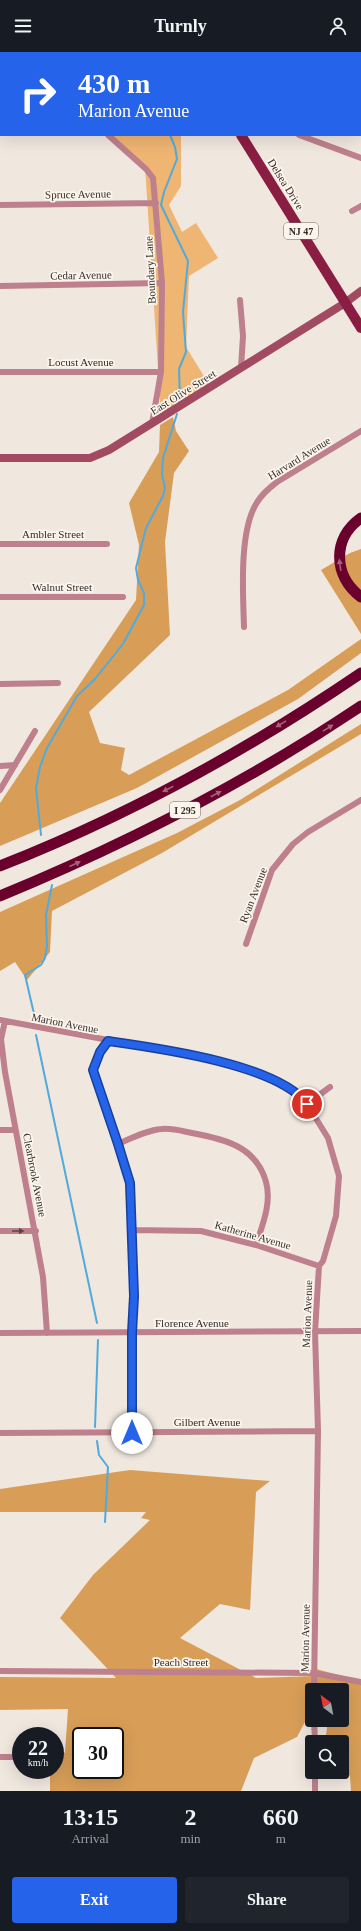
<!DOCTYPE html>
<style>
body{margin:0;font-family:"Times New Roman",serif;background:#20242c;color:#f1f3f6;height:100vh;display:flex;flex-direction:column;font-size:15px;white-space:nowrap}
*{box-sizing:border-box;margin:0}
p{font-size:13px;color:#9ea1a6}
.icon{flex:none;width:22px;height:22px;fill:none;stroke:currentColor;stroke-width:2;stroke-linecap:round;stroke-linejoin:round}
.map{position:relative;height:1739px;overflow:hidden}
.drawer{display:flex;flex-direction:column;background:#171b24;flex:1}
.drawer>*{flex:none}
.hud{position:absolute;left:0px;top:0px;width:361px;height:84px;box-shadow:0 4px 16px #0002;background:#2563eb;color:#fff;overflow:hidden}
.needle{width:26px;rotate:328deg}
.buttons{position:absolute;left:305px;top:1631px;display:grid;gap:8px}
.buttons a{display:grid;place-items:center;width:44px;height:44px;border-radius:4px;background:#171b24;box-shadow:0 4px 16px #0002;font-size:20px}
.speed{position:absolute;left:12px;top:1675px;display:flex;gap:8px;font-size:20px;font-weight:700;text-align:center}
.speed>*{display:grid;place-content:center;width:52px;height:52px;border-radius:50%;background:#171b24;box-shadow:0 4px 16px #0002;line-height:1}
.speed small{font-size:10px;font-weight:400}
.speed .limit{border:2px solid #111;border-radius:6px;background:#fff;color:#111}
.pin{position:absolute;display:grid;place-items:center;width:34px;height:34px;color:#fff;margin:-17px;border:2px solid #fff;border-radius:50%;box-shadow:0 1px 4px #0007}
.me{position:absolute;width:44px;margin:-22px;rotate:0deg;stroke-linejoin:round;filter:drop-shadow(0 0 3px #0008)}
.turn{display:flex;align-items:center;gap:14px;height:84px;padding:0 12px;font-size:18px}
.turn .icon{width:52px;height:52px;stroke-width:2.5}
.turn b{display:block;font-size:28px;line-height:34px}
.eta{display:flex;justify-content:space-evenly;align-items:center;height:68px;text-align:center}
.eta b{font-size:24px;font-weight:700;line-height:28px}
.primary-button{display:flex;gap:8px;margin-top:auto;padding:8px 12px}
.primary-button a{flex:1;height:46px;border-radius:4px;background:#2563eb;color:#fff;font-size:16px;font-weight:700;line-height:46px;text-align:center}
.primary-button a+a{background:#20242c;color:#f1f3f6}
header{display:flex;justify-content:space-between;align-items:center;height:52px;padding:0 12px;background:#171b24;font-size:18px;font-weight:700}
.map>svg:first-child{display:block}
</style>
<header><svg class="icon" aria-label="menu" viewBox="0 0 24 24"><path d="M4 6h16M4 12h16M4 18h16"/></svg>Turnly<svg class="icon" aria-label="person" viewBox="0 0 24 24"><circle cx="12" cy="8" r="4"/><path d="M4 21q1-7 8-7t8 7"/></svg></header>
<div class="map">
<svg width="361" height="1739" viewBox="0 0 361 1739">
<rect width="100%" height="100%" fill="#f0e7df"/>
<!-- green -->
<path fill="#efb572" d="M9 0H171L172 1H10Z
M108 83H181V134L169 153 182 180 196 171 218 206 189 224 186 295 210 334 161 364 145 114Z"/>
<!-- forest -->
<path fill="#d89e58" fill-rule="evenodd" d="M173 365 176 379 189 399 174 421 165 490 170 583 89 660 100 691 125 696 121 718 129 723 288 638 361 587V601L298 647 137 736 0 794V751L136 548 139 493 129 451 159 400 160 373Z
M361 497V582L321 518 350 501Z
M361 672V682L162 801 52 859 50 900 27 928 15 910 0 919V860L177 781 240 748Z
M130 1418 270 1429 256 1440 250 1558 220 1552 180 1586 256 1626 315 1624 316 1617 361 1629V1739H351L350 1724 342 1718V1690H325L328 1669 306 1668 297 1685 254 1706 241 1739H50V1718H55V1710L65 1700 68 1657 0 1658V1625L116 1626 60 1566 93 1523 150 1468 141 1466 146 1460H0V1437ZM312 1638H342V1668H312ZM81 1684H115V1718H81Z"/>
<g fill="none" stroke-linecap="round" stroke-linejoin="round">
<!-- stream -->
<path stroke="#51aadb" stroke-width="2" d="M121 0V1
M170 83 175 95 177 107 164 140 161 153 188 209 183 260 186 300 179 317 180 348
M41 783 36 736 40 715 47 696 77 644 95 627 123 592 144 553V541L138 528 136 516 146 476 163 444 165 436 162 422 163 406 177 362
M35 966 25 923 41 913 45 906 47 894 46 863 52 833
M36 983 97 1271
M95 1375 98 1288
M97 1389 99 1403 108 1415 105 1470"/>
<!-- street -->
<path stroke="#bd808c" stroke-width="6" d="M16 0 17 1
M309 1V0
M0 67H1
M108 83 146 117 153 126 162 231 161 320 152 372
M299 83 361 106
M0 153 156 151
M352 159 361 154
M0 234 162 231
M240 248 243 284 241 316
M0 320H161
M0 492H107
M0 545H123
M244 575C243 541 239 481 256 452 261 443 269 436 277 430L361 379
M0 632 58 631
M0 714 15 713
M0 738 35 679
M246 892 272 818 293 792 308 780 361 748
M0 968 200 1005 268 1025 296 1041 307 1052 328 1086 339 1124 336 1164 323 1209 319 1214 315 1280 318 1379 314 1638
M5 969 1 987 5 1020 43 1225 47 1281
M108 989 100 1001 93 1018 118 1092 130 1131 134 1244 132 1281V1381
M307 1052 330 1035
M0 1078H15
M118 1092C132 1086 147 1078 162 1077 172 1076 182 1079 192 1081 224 1087 256 1094 266 1130 272 1151 262 1174 256 1193
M132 1178 201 1179 256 1193 319 1214
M0 1179H36
M0 1281 361 1279
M0 1381 318 1379
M0 1619 314 1621 361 1630
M314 1668 315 1690
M0 1705H21
M315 1720V1739"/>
<!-- secondary -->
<path stroke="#a14a61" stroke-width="8" d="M284 0 287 1
M360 28H361
M0 406H90L109 398 345 251 361 239"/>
<!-- primary -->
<path stroke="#8a1d42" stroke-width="10" d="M189 0V1
M241 83 361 276"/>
<!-- highway -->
<path stroke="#6a002c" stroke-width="11" d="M361 466C332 486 333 524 361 545
M0 814C127 764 248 698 361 621
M0 844C126 792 248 730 361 654"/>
</g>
<!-- one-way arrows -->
<defs><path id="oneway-solid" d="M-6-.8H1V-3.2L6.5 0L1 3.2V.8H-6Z"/></defs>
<g fill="#a56279">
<use href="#oneway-solid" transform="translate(340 513) rotate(-98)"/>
<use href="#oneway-solid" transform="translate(281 672) rotate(149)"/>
<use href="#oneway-solid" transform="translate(328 676) rotate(-32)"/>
<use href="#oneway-solid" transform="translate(168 737) rotate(153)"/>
<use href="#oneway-solid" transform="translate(216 742) rotate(-28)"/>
<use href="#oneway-solid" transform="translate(75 812) rotate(-24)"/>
</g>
<use fill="#5b4647" href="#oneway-solid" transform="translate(18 1179)"/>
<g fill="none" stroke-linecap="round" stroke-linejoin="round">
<defs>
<path id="route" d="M132 1381V1281L134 1244 130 1131 118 1092 93 1018 100 1000 108 989C157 996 277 1012 307 1052"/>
</defs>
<!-- route casing -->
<use href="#route" stroke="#184099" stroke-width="10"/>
<!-- route -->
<use href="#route" stroke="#2563eb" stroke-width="7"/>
</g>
<g text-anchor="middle" stroke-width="3.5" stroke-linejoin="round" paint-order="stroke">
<!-- shield labels -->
<g fill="#fdf5ec" stroke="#6e6964" stroke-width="1">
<rect x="284" y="171" width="34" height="16" rx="3"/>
<rect x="170" y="750" width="30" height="16" rx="3"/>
</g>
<g font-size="10" font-weight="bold" fill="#312d2a">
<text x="301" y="183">NJ 47</text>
<text x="185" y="762">I 295</text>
</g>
<!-- street labels -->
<g font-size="11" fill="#312d2a" stroke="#fdf5ec">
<text transform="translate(286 132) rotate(58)" y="4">Delsea Drive</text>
<text transform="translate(78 142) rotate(-1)" y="4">Spruce Avenue</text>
<text transform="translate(150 218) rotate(-93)" y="4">Boundary Lane</text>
<text transform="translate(81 223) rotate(-1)" y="4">Cedar Avenue</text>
<text x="81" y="314">Locust Avenue</text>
<text transform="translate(183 340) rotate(-32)" y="4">East Olive Street</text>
<text transform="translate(299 406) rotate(-32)" y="4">Harvard Avenue</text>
<text x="53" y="486">Ambler Street</text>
<text x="62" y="539">Walnut Street</text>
<text transform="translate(253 843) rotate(-69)" y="4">Ryan Avenue</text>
<text transform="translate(65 971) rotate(11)" y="4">Marion Avenue</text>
<text transform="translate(35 1123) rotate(79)" y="4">Clearbrook Avenue</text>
<text transform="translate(253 1183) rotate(16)" y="4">Katherine Avenue</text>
<text transform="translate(307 1262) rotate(-88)" y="4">Marion Avenue</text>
<text x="192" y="1275">Florence Avenue</text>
<text x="207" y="1374">Gilbert Avenue</text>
<text transform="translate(305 1586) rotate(-89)" y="4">Marion Avenue</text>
<text x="181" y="1614">Peach Street</text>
</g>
</g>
</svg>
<div class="buttons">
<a><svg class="needle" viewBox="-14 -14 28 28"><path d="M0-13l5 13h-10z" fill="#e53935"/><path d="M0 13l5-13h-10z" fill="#9ea1a6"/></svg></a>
<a><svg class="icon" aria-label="search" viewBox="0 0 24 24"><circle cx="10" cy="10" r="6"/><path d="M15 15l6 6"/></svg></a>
</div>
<div class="speed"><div>22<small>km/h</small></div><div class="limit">30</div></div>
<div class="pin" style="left:307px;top:1052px;background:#d93025"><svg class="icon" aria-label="arrive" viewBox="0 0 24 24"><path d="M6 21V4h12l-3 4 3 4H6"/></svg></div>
<svg class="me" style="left:132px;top:1381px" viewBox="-20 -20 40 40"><circle r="19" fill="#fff"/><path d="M0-13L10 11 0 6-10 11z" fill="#2563eb"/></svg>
<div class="hud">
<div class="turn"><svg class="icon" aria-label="right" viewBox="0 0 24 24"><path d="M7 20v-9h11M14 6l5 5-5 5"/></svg><div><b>430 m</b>Marion Avenue</div></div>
</div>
</div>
<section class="drawer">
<div class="eta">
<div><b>13:15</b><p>Arrival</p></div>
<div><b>2</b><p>min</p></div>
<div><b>660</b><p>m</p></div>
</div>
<div class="primary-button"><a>Exit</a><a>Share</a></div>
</section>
